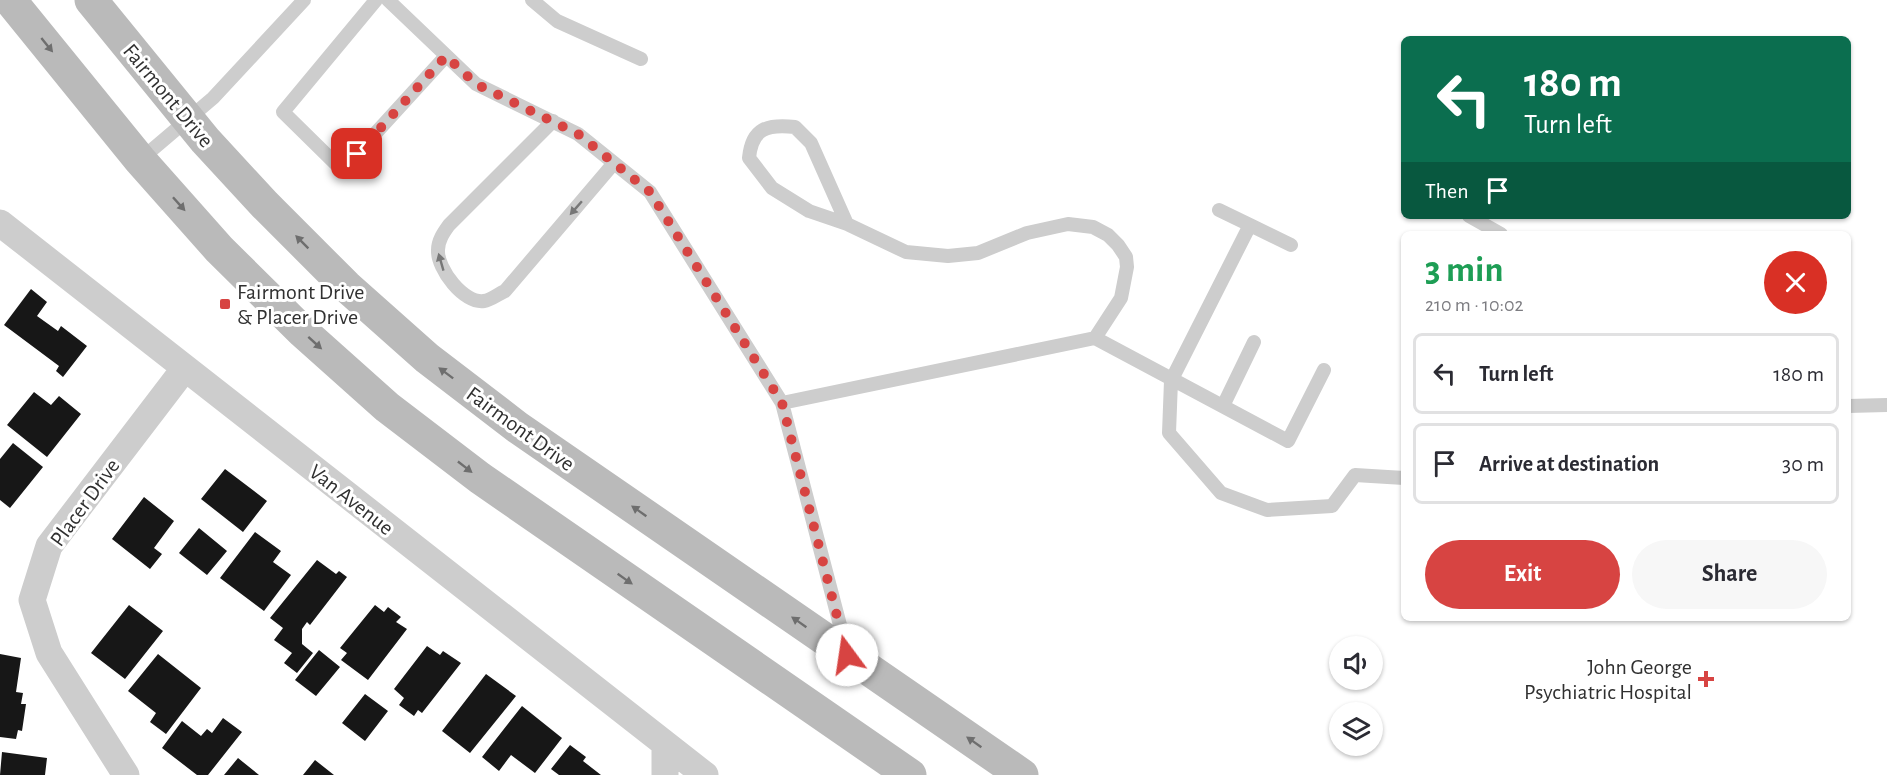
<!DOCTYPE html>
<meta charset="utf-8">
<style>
body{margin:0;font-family:"Alegreya Sans",sans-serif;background:#f7f7f7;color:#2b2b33;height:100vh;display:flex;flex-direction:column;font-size:22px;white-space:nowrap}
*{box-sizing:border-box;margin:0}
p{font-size:20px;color:#7c7c81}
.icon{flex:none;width:33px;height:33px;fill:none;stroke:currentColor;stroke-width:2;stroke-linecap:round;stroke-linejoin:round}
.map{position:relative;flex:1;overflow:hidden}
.drawer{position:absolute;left:1401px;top:231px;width:450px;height:390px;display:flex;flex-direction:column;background:#fff;border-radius:9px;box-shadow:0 2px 4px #0004}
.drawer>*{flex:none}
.top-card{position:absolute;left:1401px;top:36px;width:450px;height:183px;border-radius:9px;box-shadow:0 2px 4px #0004;background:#0b6e4f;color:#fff;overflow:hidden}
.controls{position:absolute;left:1329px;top:636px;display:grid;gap:12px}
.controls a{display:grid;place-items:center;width:54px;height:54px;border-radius:50%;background:#fff;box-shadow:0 2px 4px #0004;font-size:30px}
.pin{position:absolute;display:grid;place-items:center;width:51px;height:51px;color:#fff;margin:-26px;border-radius:12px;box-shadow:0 3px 9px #0006}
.me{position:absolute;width:66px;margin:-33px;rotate:346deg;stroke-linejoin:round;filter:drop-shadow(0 0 4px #0008)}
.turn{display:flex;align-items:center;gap:21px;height:126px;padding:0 24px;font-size:27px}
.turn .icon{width:78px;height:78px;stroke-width:2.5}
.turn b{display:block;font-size:42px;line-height:51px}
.then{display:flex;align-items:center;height:57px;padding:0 24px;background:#0003;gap:12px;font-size:22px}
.round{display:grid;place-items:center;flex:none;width:63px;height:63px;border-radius:32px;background:#f7f7f7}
.summary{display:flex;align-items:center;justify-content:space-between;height:102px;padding:0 24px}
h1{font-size:36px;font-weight:700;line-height:45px;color:#1e9e55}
.button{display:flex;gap:12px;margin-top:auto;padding:12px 24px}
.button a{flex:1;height:69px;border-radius:36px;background:#d74442;color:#fff;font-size:24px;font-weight:700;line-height:69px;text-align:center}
.button a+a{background:#f7f7f7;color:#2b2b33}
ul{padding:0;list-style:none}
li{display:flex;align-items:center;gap:18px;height:81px;margin:0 12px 9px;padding:0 12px;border:3px solid #e1e1e2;border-radius:9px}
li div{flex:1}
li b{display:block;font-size:22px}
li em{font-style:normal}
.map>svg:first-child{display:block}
</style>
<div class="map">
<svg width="1887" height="775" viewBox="0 0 1887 775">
<rect width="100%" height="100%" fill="#fff"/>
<!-- building -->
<path fill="#171717" d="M31 289 47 302 37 316 58 331 61 326 87 346 63 377 56 371 59 366 4 325Z
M34 392 51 405 59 396 81 414 47 457 7 425Z
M13 443 43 467 10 508 0 500V459Z
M225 469 267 501 243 532 201 499Z
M144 497 174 521 154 548 162 554 150 569 112 539Z
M199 528 227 551 207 575 179 553Z
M255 532 281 551 273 562 291 575 264 611 220 578Z
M317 560 336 574 339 571 347 577 310 625 307 622 302 629V644L313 653 297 673 284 663 292 653 274 640 283 628 270 618Z
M129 605 163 631 125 679 91 653Z
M375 605 384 612 388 607 401 617 396 622 407 629 368 680 341 660 347 653 340 648Z
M427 646 440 655 443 651 461 663 422 713 418 710 414 716 399 705 404 698 394 689Z
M319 650 340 667 316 696 295 680Z
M0 654 21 658 16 692 23 693 21 704H26L22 731 18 730 16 739 0 737Z
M158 654 201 688 166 734 150 722 156 713 128 691Z
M486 674 516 696 470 753 442 731Z
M365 694 388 711 365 741 342 723Z
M522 706 562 738 535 773 511 755 499 771 482 757Z
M223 718 242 732 208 775H197L162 748 182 721 201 736 207 729 212 733Z
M570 745 586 757 583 761 601 775H559L551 769Z
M2 752 47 758 45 775H0Z
M238 758 259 775H224Z
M315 760 334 775H303Z"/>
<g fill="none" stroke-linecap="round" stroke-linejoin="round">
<!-- lane -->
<path stroke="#cdcdcd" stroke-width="14" d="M376 0 283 112 342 170 446 56
M388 0 476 84 578 134 650 192 782 403 846 648
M532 0 557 21 641 59
M553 121 449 225C444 232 438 240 438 250 437 269 464 304 484 301 491 300 498 294 505 291L614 163
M140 160 213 98 304 0
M1219 210 1250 225 1171 381 1169 433 1221 493 1267 510 1332 506 1355 475 1404 478
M1469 216 1501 234
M847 224 811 143 795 127C767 124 752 128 749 158L772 188 809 211 847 224 906 252 948 256 978 253 1027 233 1068 224 1093 227 1108 235 1118 245 1126 257 1127 267 1121 298 1095 338
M1250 225 1291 245
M782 403 1095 338 1288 441 1324 370
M1223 406 1254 342
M1848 406 1887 405"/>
<!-- street -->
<path stroke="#cdcdcd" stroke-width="27" d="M0 223 705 775
M665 744V775
M126 775 49 653 32 600 49 546 185 368"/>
<!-- secondary -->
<path stroke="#bababa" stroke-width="33" d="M10 0 140 160 219 249 303 332 387 407 480 478 910 775
M91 0 205 140 265 205 346 286 427 358 517 427 1022 775"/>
</g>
<!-- one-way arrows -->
<defs><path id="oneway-solid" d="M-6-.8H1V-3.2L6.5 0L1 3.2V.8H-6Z" transform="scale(1.5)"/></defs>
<g fill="#6e6e6e">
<use href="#oneway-solid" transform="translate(47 45) rotate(51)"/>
<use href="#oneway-solid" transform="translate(179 204) rotate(48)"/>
<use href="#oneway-solid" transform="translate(302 242) rotate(-135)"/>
<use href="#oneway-solid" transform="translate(315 343) rotate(42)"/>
<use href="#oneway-solid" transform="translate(446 373) rotate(-143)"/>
<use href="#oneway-solid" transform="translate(465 467) rotate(38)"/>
<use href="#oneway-solid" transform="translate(639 511) rotate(-145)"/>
<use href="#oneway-solid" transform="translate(625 579) rotate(35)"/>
<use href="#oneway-solid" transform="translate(799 622) rotate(-145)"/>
<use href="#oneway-solid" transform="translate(974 742) rotate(-145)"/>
</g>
<g fill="#777">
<use href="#oneway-solid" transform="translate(576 208) rotate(131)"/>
<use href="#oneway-solid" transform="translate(441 262) rotate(-106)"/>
</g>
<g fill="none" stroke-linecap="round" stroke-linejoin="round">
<!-- route -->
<path stroke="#d74442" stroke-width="10" stroke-dasharray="0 18" d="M357 154 446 56 476 84 578 134 650 192 782 403 847 655"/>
</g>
<!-- markers -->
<g fill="#d74442" stroke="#fff" stroke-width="2">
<rect x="219" y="298" width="12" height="12" rx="3"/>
<path d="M1703 670h6v6h6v6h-6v6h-6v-6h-6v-6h6z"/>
</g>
<g text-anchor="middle" stroke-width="6" stroke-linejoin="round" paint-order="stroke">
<!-- street labels -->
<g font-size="22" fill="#303030" stroke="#fff">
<text transform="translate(169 95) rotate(50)" y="8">Fairmont Drive</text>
<text transform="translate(521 428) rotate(36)" y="8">Fairmont Drive</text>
<text transform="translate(352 499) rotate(38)" y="8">Van Avenue</text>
<text transform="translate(84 502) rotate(-54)" y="8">Placer Drive</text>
</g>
<!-- poi labels -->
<g font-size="22" fill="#303030" stroke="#fff" text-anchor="start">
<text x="237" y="299">Fairmont Drive<tspan x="237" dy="25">&amp; Placer Drive</tspan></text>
<text x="1692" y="674" text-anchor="end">John George<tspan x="1692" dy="25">Psychiatric Hospital</tspan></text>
</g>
</g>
</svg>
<div class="controls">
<a><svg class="icon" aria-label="sound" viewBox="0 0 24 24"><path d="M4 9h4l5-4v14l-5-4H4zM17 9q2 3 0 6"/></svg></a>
<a><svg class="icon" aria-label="layers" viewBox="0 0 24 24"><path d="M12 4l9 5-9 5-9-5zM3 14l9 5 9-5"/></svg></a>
</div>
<div class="pin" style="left:357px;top:154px;background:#d93025"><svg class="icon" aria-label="arrive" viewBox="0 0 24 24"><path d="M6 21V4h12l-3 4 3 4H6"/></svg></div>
<svg class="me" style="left:847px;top:655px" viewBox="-20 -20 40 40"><circle r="19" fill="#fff"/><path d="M0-13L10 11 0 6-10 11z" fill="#d74442"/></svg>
<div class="top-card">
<div class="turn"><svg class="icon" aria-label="left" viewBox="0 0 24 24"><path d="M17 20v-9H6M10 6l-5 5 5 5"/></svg><div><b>180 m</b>Turn left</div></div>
<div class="then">Then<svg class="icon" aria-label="arrive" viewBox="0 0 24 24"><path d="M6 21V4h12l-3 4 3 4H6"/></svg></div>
</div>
<section class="drawer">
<div class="summary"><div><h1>3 min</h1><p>210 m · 10:02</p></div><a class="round" style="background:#d93025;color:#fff"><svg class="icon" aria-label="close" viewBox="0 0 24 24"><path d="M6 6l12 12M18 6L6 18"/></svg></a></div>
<ul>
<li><svg class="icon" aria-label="left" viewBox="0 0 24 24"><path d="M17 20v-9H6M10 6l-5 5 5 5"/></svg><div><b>Turn left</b></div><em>180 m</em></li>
<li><svg class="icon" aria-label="arrive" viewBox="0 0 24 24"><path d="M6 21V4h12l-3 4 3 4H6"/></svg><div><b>Arrive at destination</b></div><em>30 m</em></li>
</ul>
<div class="button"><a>Exit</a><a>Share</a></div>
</section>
</div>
